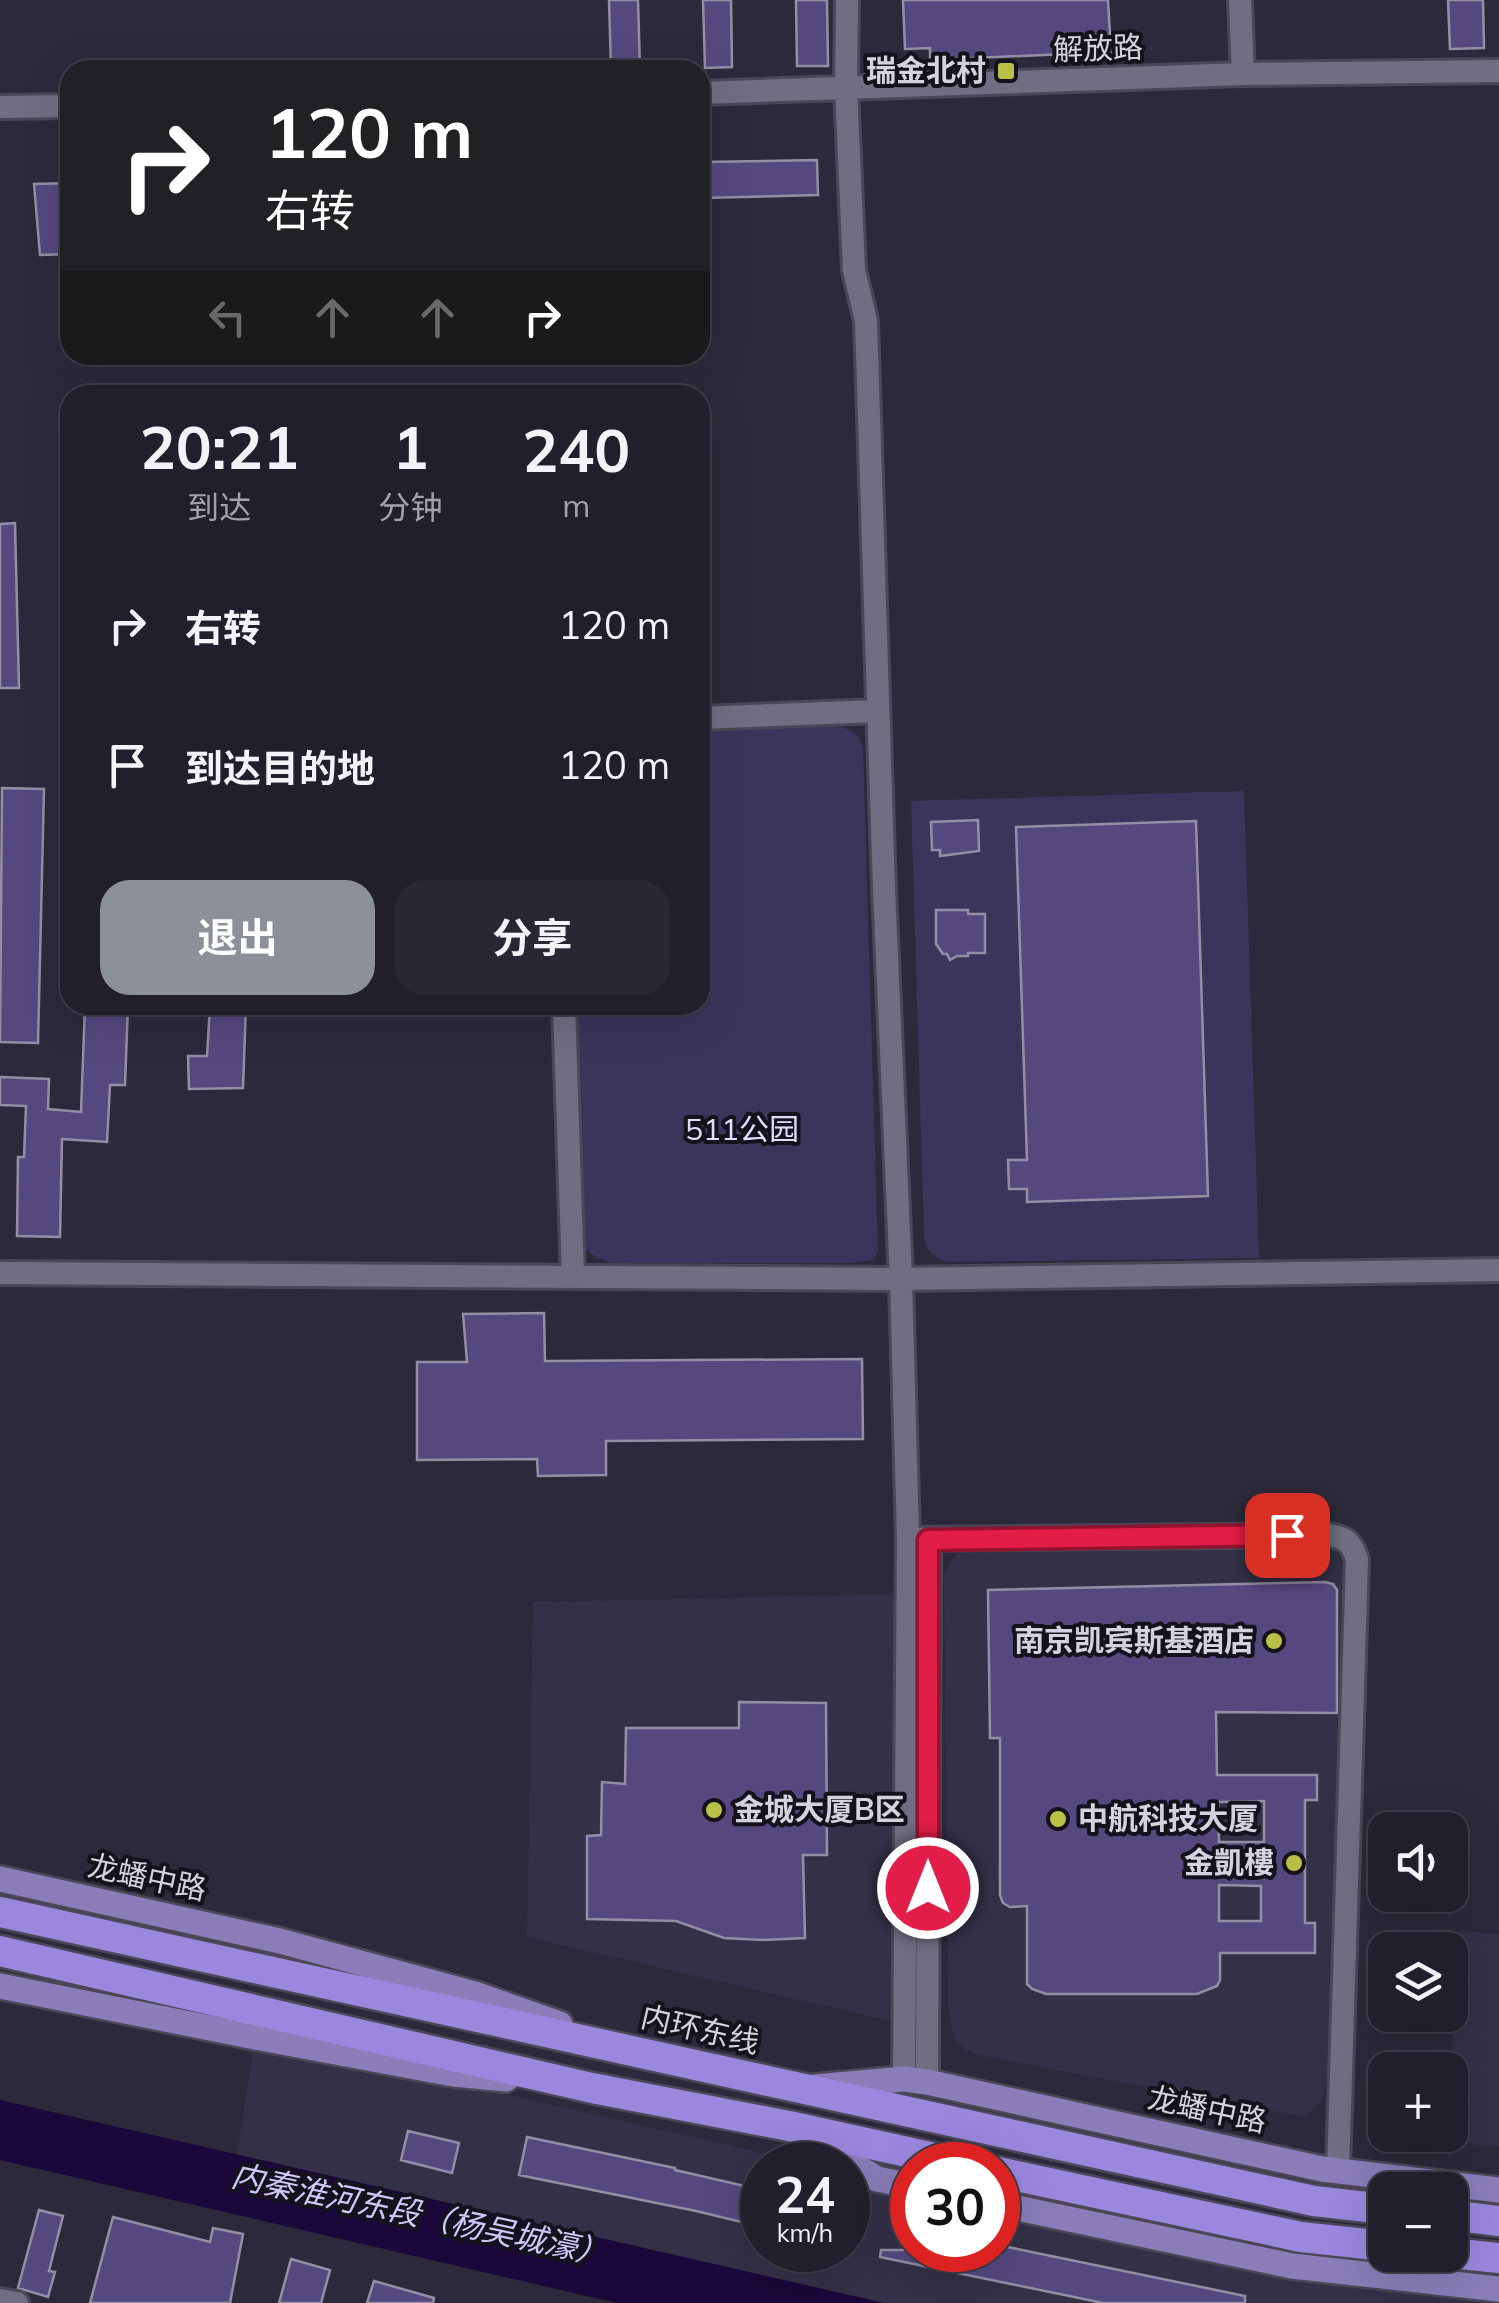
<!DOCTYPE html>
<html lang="zh">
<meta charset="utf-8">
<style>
body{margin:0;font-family:Mulish,"Noto Sans SC",sans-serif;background:#292734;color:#f1f3f6;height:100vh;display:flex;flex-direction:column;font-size:38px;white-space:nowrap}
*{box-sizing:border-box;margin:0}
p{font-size:32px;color:#a2a2a9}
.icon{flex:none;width:55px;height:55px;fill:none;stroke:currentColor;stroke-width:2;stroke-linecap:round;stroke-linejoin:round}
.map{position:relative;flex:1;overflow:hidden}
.drawer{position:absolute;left:60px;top:385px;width:650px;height:630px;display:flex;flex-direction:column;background:#211f2c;border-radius:30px;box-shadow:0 10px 40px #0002,0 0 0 2px #3e3d48}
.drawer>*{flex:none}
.guide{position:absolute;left:60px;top:60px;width:650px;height:305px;border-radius:30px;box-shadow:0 10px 40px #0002,0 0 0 2px #3e3d48;background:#202124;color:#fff;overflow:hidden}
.controls{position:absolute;left:1368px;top:1812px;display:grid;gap:20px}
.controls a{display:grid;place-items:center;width:100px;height:100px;border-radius:20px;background:#211f2c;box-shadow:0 10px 40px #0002,0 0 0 2px #3e3d48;font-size:50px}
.speed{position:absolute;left:740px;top:2142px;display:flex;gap:20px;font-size:50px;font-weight:700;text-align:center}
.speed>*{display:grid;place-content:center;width:130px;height:130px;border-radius:50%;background:#211f2c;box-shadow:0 10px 40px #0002,0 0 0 2px #3e3d48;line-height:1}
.speed small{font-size:25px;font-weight:400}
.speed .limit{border:15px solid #d22;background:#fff;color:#111}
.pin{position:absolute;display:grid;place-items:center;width:85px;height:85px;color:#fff;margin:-42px;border-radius:20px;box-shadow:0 5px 15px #0006}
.me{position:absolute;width:110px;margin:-55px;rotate:0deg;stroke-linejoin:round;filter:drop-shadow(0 0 8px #0008)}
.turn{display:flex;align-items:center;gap:35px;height:210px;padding:0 40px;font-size:45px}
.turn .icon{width:130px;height:130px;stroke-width:2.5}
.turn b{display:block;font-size:70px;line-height:85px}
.lanes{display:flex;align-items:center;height:95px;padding:0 40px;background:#0003;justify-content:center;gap:50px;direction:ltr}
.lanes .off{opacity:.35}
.eta{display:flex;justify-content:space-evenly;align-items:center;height:170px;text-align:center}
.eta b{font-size:60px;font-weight:700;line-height:70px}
.action{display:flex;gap:20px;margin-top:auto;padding:20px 40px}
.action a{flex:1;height:115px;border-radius:30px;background:#8c9099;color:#fff;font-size:40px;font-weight:700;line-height:115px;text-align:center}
.action a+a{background:#292734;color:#f1f3f6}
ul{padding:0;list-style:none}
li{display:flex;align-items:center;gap:30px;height:140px;padding:0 40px}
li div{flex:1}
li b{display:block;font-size:38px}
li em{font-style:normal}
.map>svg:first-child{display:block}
</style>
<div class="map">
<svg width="1499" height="2303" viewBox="0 0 1499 2303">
<rect width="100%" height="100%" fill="#2c293a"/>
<!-- built -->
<path fill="#343047" d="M1317 1545 1337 1550 1344 1570 1327 2082 1321 2101 1305 2117 989 2057 971 2053 955 2042 948 2006 944 1574 952 1560 963 1547Z
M898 1594 895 2022 527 1937 533 1602Z
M1459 1931 1499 1934V2147L1447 2142V2135H1450V2085Z
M255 2037 816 2165H762V2250H848V2172L912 2186V2250H998V2204L1499 2289V2303H884L237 2155Z"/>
<!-- green -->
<path fill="#3d345b" d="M835 726C851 729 857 731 863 747L878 1252 873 1260 852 1263H611C598 1258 589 1256 583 1242L574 1005H700V730Z
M1244 791 1259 1258 948 1262C932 1256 926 1252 924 1235L911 801Z"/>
<!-- water -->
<path fill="#190839" d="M0 2100 884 2303H617L0 2160Z"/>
<!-- building -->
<path fill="#55487f" stroke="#928fa4" stroke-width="2.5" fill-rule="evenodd" d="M609 0H638L640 69H611Z
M703 0H731L732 67 705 68Z
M796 0H827L828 66H797Z
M903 0H1108L1111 52 930 60V48L905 49Z
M1448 0H1483L1484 48 1450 49Z
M817 160 818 195 704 198 703 162Z
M70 183V254L40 255 34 184Z
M15 523 19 688H0V524Z
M2 788 44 789 38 1043 0 1042Z
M978 820 979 851 940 856V850H932L931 822Z
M1196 821 1208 1196 1027 1202V1189H1009L1008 1160H1027L1016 827Z
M936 910H968V914H985V953H968V956H957L950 960 947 954H943L936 944Z
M85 1005H128L125 1085H110L107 1142 62 1139 60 1237 17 1236 18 1157H24L26 1106 0 1105V1077L49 1079 48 1109 81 1112Z
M210 1005H246L243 1088 189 1089 188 1056H207Z
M544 1313 545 1361 862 1359 863 1439 606 1441V1475L538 1476 537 1459 417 1460V1362H467L463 1314Z
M1325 1582 1333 1584 1337 1590V1713L1216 1712 1217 1775H1317V1800H1305V1923H1315V1953H1220V1980L1217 1986 1197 1994H1046L1032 1989 1027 1984V1906L1010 1907 1003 1903 1000 1895V1738H990L988 1590ZM1264 1801V1842H1219L1218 1802ZM1219 1885 1261 1886V1921H1219Z
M739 1702 826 1703 827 1855H803L805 1938 763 1940 724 1938 676 1921 587 1919V1836L601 1835 602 1782 625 1784 626 1728H739Z
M408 2131 459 2143 452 2173 401 2160Z
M527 2137 675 2168V2170L762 2190V2227L696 2211 519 2175Z
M39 2210 63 2216 49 2271 55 2272 48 2297 18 2288Z
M113 2217 210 2242 213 2228 243 2234 230 2303H90Z
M998 2245 1245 2296V2303H1103L880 2257 881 2250H998Z
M291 2259 330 2270 321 2303H279Z
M374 2281 434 2298 433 2303H367Z"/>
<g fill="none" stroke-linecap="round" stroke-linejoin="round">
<defs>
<path id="minor" d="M847 0 846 88 854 270 866 321 884 889 901 1279 908 1539 904 2079
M1240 0 1243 74
M700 93 1243 74 1499 71
M0 107 70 106
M700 718 878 711
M564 1005 573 1277
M0 1273 901 1279 1499 1270
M908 1539 1327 1535C1345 1537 1352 1542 1357 1560L1338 2171
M927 2082 929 1540
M0 2300 17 2303"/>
<path id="major" d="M0 1879 280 1941 475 1994 560 2024
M0 1986 255 2037 453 2074 506 2079
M815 2087 904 2079 927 2082 1322 2169 1499 2190
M802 2133 877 2179 912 2186
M998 2204 1292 2266 1499 2289"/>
<path id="highway" d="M0 1912 1314 2201 1385 2209
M0 1951 592 2088 789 2126 966 2165
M998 2172 1301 2237 1385 2246
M1450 2215 1499 2221
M1450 2253 1499 2258"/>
</defs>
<!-- minor casing -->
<use href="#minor" stroke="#4a4756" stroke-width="28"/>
<!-- major casing -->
<use href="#major" stroke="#4a4756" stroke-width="30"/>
<!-- highway casing -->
<use href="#highway" stroke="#4a4756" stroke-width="35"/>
<!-- minor -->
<use href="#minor" stroke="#716e82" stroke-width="22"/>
<!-- major -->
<use href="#major" stroke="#8a7db9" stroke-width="25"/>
<!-- highway -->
<use href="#highway" stroke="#9a87de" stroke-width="30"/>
</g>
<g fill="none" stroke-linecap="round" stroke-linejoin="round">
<defs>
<path id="route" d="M928 1888V1540L1287 1535"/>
</defs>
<!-- route casing -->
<use href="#route" stroke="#92132f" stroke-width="25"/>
<!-- route -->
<use href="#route" stroke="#e11d48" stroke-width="18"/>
</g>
<!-- markers -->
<g fill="#b9c046" stroke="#14131b" stroke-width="4">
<rect x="996" y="61" width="20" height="20" rx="5"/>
<circle cx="1274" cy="1641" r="10"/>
<circle cx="714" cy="1810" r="10"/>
<circle cx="1058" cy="1819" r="10"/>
<circle cx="1294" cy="1863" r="10"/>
</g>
<g text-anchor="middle" stroke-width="8" stroke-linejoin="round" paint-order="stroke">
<!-- street labels -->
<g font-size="30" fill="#d4d2de" stroke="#14131b">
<text transform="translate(1098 49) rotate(-2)" y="10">解放路</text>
<text transform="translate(147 1878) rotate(12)" y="10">龙蟠中路</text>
<text transform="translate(700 2030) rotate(13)" y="10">内环东线</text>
<text transform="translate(1207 2110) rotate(12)" y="10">龙蟠中路</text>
</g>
<!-- poi labels -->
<g font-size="30" font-weight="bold" fill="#d4d2de" stroke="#14131b" text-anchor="end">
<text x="986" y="81">瑞金北村</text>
<text x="1254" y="1651">南京凯宾斯基酒店</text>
<text x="734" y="1820" text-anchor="start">金城大厦B区</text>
<text x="1078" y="1829" text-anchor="start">中航科技大厦</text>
<text x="1274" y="1873">金凱樓</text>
</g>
<!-- park labels -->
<g font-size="30" fill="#e1dbfe" stroke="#14131b">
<text x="742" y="1140">511公园</text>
</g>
<!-- water labels -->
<g font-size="32" font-style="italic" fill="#cfc7fa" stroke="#14131b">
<text transform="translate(420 2215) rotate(12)" y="11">内秦淮河东段（杨吴城濠）</text>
</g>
</g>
</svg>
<div class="controls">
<a><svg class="icon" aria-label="sound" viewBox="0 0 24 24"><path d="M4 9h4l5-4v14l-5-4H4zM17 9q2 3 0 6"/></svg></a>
<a><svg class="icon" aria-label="layers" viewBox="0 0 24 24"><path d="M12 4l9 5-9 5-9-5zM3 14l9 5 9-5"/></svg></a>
<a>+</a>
<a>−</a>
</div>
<div class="speed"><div>24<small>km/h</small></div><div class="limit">30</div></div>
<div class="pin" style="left:1287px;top:1535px;background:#d93025"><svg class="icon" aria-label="arrive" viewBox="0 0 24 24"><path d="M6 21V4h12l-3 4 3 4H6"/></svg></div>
<svg class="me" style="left:928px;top:1888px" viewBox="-20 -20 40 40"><circle r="17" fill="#e11d48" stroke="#fff" stroke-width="3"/><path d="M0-11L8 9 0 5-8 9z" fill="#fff"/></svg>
<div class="guide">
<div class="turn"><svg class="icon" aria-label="right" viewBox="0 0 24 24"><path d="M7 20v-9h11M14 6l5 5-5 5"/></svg><div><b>120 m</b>右转</div></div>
<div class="lanes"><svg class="icon off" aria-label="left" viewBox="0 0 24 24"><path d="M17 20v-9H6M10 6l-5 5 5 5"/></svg><svg class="icon off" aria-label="ahead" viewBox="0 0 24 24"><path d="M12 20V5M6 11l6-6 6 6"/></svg><svg class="icon off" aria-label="ahead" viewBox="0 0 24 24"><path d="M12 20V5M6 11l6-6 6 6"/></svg><svg class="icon" aria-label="right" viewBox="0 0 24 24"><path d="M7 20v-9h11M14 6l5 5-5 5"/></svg></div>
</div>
<section class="drawer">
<div class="eta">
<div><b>20:21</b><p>到达</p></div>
<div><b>1</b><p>分钟</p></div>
<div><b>240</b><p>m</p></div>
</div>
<ul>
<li><svg class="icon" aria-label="right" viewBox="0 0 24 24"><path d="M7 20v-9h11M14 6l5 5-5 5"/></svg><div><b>右转</b></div><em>120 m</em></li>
<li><svg class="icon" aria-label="arrive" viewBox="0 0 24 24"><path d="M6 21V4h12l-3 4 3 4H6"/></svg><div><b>到达目的地</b></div><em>120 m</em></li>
</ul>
<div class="action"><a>退出</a><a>分享</a></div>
</section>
</div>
